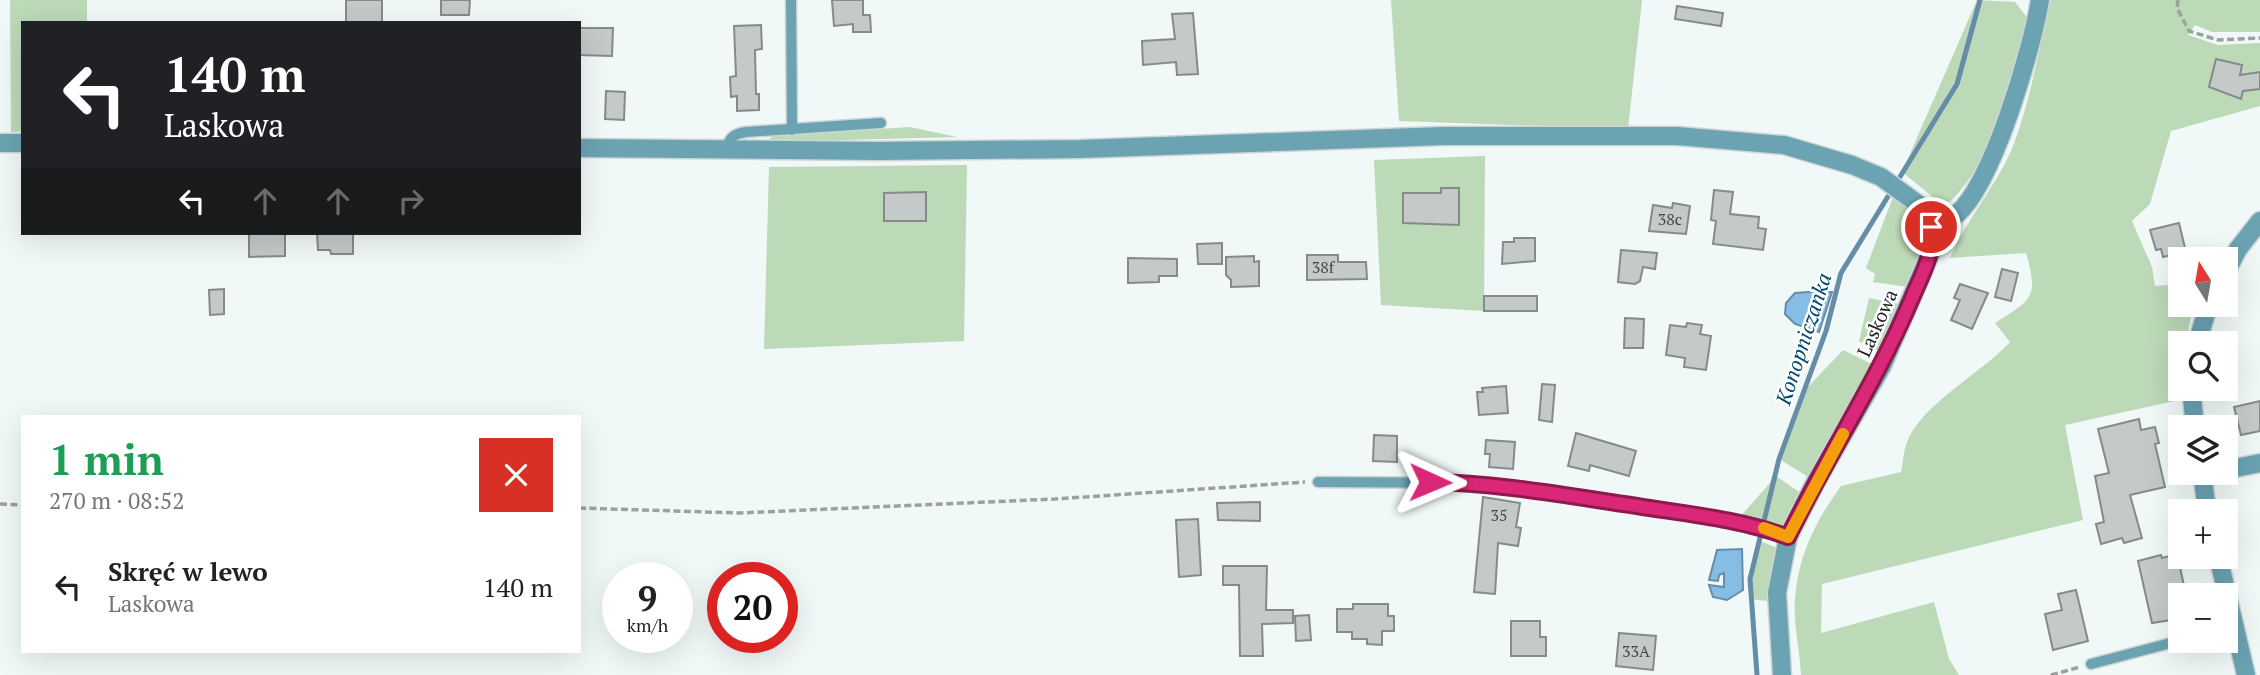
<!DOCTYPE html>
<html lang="pl">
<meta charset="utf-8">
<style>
body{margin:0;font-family:"PT Serif",serif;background:#f2f2f2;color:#222;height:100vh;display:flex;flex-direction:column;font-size:26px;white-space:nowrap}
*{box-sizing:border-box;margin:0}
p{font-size:23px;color:#767676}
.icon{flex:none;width:38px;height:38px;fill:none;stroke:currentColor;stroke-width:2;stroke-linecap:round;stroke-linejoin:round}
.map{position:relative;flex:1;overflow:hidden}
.drawer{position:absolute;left:21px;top:415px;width:560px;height:238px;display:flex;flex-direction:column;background:#fff;border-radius:0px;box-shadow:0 7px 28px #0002}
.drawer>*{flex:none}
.banner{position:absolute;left:21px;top:21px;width:560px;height:214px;border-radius:0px;box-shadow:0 7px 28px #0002;background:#202124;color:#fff;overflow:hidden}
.needle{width:46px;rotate:349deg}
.controls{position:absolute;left:2168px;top:247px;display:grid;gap:14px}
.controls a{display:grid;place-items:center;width:70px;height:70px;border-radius:0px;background:#fff;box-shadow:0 7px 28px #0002;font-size:35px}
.speed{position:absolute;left:602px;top:562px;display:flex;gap:14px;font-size:35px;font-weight:700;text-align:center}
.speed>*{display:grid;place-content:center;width:91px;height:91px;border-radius:50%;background:#fff;box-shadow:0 7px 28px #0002;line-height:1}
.speed small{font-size:18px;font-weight:400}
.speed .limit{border:10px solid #d22;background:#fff;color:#111}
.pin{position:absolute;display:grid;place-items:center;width:60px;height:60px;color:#fff;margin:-30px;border:4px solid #fff;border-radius:50%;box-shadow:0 2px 7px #0007}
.me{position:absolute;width:77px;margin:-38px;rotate:91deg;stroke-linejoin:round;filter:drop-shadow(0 0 5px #0008)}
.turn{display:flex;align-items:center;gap:24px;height:147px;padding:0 28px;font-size:32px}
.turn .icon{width:91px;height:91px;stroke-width:2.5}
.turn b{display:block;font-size:49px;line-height:60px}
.lanes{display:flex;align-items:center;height:66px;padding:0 28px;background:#0003;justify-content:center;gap:35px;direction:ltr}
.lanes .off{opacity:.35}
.round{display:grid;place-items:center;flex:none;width:74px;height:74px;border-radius:0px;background:#f2f2f2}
.overview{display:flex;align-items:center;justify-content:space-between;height:119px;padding:0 28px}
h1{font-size:42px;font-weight:700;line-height:52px;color:#1e9e55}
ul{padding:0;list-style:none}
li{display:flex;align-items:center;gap:21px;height:105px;padding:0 28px}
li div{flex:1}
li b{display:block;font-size:26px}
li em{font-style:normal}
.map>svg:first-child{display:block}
</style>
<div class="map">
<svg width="2260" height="675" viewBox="0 0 2260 675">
<rect width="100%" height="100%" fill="#f0f8f8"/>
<!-- green -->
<path fill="#bcd9b8" d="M10 0H87V23H23V131L11 132Z
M1391 0H1642L1628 129 1399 121Z
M1977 0 2015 2 2026 16 2027 31C2008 88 1994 159 1950 202L1933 197 1902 172Z
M2050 0H2260V32H2212L2195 25 2188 35 2218 45 2260 43V106L2171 131 2150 204 2132 221 2152 267 2155 286 2180 284V304L2193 305 2186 343H2180L2179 400 2065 425 2083 520 1822 584 1821 633 1934 602 1949 659 1959 675H1801C1800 651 1793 623 1795 599 1798 556 1816 520 1841 486L1901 472C1903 464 1903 454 1906 445 1918 406 1982 373 2010 342L1995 323C2032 300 2039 297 2026 253L1950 258C1966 220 1994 189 2011 151 2030 104 2039 49 2050 0Z
M910 127 957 137 766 142 773 136Z
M1485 156 1484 311 1381 305 1374 160Z
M967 165 964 341 764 349 769 167Z
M1893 197C1901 204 1911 211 1918 219 1933 237 1915 270 1908 287L1873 282 1875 274 1866 268Z
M1869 298 1903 305 1879 351 1859 341Z
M1843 350 1874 365 1810 478 1779 459 1806 389Z
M1773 474 1799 492 1781 536 1738 519 1770 483Z
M1758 540 1777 548 1768 601 1750 599V579Z"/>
<!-- water -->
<path fill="#86bde4" stroke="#668da8" stroke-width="2" d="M1822 291 1832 292 1819 332 1795 324 1785 314 1786 303 1795 293Z
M1742 549 1743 590 1727 600 1713 597 1709 585 1724 587V573L1719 575 1718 581 1709 580 1717 550Z"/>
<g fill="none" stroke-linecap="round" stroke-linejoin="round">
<!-- stream -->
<path stroke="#668da8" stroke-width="5" d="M1757 675 1750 579 1779 459 1826 331 1841 273 1957 84 1980 0"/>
</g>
<!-- building -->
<path fill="#c3cac7" stroke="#848b88" stroke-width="2" d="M346 0H382V22L346 23Z
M441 0H470L469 15H441Z
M832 0H863V15H870L871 32H853V24L834 26Z
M1677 6 1723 13 1721 26 1675 19Z
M1193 13 1198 74 1177 75 1176 62 1143 65 1142 41 1175 39 1172 14Z
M761 25 762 49 755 50 756 94H759V110L737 111V96L731 97 730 77 736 76 734 26Z
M579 28H613L612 56 579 55Z
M2216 59 2242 65 2240 75 2260 72V89L2243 91 2241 99 2209 87Z
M606 91 625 92 624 120 605 119Z
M1441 188H1459V225L1403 223V193H1441Z
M1714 190 1733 192 1730 214 1759 217 1758 228 1766 229 1763 250 1713 244 1716 221 1711 220Z
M926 192V221H884V193Z
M1673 203 1690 206 1686 234 1649 231 1653 205 1672 208Z
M2179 223 2186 252 2163 257 2161 249 2156 250 2150 230Z
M249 233H285V256L249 257Z
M317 233H353V254H331L330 250H318Z
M1514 238H1535V261L1502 264 1503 242H1514Z
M1222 243V264H1198L1197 244Z
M1621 250 1657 253 1655 269 1643 267 1640 281 1635 284 1618 282Z
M1307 255H1338V262H1366L1367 279 1307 280Z
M1254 256V262L1259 261V286L1231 287V280L1226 275V257Z
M1128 258 1177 259V276H1159V282L1128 283Z
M2002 269 2018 273 2011 301 1995 297Z
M1960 284 1988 293 1972 329 1951 320 1960 300 1954 298Z
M224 289V314L210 315 209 290Z
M1484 296H1537V311H1484Z
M1625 318 1644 319 1643 348H1624Z
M1687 323 1702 325 1700 334 1711 336 1706 370 1684 367 1685 358 1666 355 1670 325 1686 327Z
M1542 384 1555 385 1552 422 1539 420Z
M1506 386 1508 413 1479 415 1477 392H1483L1482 388Z
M2260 401V431L2241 435 2234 407Z
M2139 419 2141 430 2155 427 2159 443 2155 444 2165 487 2130 495 2142 538 2124 543 2122 538 2101 544 2096 524 2104 522 2095 476 2109 473 2098 429Z
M1576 433 1636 451 1629 476 1590 465 1589 471 1568 466Z
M1374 435 1397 436V462L1373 461Z
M1486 440 1515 442 1513 469 1489 467 1490 454H1485Z
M1483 497 1520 503 1516 527 1521 528 1518 546 1498 543 1495 594 1474 592Z
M1260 502V521L1218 520 1217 503Z
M1198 519 1201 575 1179 577 1176 520Z
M2161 555 2162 558 2173 555 2176 568 2180 567 2186 595H2180V616L2177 619 2152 623 2138 561Z
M1223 566H1267L1266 610H1293V623L1262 624 1263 656H1240L1239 585H1223Z
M2076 590 2088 641 2053 650 2045 614 2062 610 2058 594Z
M1353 604H1388V616H1394V631H1382V645L1367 644V639H1352V632H1337V609H1353Z
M1309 615 1311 640 1296 641 1295 616Z
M1511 621H1540V637H1546V656H1511Z
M1619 633 1656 636 1653 670 1616 666Z"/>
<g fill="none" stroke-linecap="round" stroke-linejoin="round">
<defs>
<path id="service" d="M791 0 792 130
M727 149C729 137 734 134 746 132L881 123
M1318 482 1480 483 1734 522 1788 537
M2091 664 2182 640"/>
<path id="minor" d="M0 143H23
M579 148 878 151 1080 149 1443 136H1677L1784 145 1852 165 1881 177 1918 204 1931 227V252L1882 366 1815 483 1788 537 1777 593 1782 675
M1931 227C1939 223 1950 220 1956 215 1993 184 2032 49 2040 0
M2226 272 2238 249 2260 221
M2197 343 2209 304
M2191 388 2195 427
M2226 470 2260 463
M2202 472 2207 511
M2218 556 2246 675"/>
</defs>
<!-- service casing -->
<use href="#service" stroke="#ced5d5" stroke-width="13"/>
<!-- minor casing -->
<use href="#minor" stroke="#ced5d5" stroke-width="21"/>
<!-- path -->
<path stroke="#9ba1a1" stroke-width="3.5" stroke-dasharray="7 3.5" stroke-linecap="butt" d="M2178 0 2177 8 2189 31 2218 40 2260 38
M0 504 23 505
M579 508 739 513 1055 499 1305 482
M2051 675 2080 667"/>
<!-- service -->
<use href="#service" stroke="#6ba3b2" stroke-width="10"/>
<!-- minor -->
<use href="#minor" stroke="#6ba3b2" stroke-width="18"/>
</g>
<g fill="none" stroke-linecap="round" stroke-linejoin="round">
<defs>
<path id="route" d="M1430 482C1499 483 1568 496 1637 506 1687 514 1740 519 1788 537 1827 456 1877 381 1912 298 1922 274 1935 253 1931 227"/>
</defs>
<!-- route casing -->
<use href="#route" stroke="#8e194d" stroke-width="18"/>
<!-- route -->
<use href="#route" stroke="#db2777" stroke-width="12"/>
<!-- slow -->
<path stroke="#f59e0b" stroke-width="12" d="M1764 528 1788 537 1843 434"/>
</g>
<g text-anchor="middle" stroke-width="5" stroke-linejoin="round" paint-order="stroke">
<!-- number labels -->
<g font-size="16" fill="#444848">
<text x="1670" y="225">38c</text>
<text x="1323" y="273">38f</text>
<text x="1499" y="521">35</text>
<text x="1636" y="657">33A</text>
</g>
<!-- street labels -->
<g font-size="19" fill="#1a1d1d" stroke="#fff">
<text transform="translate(1877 323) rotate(-66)" y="7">Laskowa</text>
</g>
<!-- water labels -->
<g font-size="21" font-style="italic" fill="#03496e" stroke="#fff">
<text transform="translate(1804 339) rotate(-72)" y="7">Konopniczanka</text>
</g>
</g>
</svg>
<div class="controls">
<a><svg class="needle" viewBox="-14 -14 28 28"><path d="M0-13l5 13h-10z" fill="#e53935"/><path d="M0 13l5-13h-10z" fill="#767676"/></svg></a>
<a><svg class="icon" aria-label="search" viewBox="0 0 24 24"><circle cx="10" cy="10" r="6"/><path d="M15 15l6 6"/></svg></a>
<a><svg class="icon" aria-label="layers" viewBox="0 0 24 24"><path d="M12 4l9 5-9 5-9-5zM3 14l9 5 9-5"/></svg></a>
<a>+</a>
<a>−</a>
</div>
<div class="speed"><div>9<small>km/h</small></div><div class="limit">20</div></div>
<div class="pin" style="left:1931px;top:227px;background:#d93025"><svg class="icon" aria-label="arrive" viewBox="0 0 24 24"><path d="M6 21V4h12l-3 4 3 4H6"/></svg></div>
<svg class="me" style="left:1430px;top:482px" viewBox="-20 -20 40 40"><path d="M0-17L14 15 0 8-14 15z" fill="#db2777" stroke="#fff" stroke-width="4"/></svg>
<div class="banner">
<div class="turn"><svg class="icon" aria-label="left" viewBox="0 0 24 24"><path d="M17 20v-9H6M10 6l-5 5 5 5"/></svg><div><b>140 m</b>Laskowa</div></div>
<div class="lanes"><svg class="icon" aria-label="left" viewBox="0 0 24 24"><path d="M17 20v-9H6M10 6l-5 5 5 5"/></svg><svg class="icon off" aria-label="ahead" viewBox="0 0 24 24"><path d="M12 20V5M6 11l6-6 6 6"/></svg><svg class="icon off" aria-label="ahead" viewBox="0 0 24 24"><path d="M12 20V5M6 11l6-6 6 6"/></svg><svg class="icon off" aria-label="right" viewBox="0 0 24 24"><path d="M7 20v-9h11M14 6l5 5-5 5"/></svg></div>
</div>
<section class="drawer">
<div class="overview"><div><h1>1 min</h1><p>270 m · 08:52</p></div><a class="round" style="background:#d93025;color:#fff"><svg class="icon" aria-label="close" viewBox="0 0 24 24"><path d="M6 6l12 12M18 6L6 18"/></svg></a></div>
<ul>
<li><svg class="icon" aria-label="left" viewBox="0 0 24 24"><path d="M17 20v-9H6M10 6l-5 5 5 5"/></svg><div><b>Skręć w lewo</b><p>Laskowa</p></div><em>140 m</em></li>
</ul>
</section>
</div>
